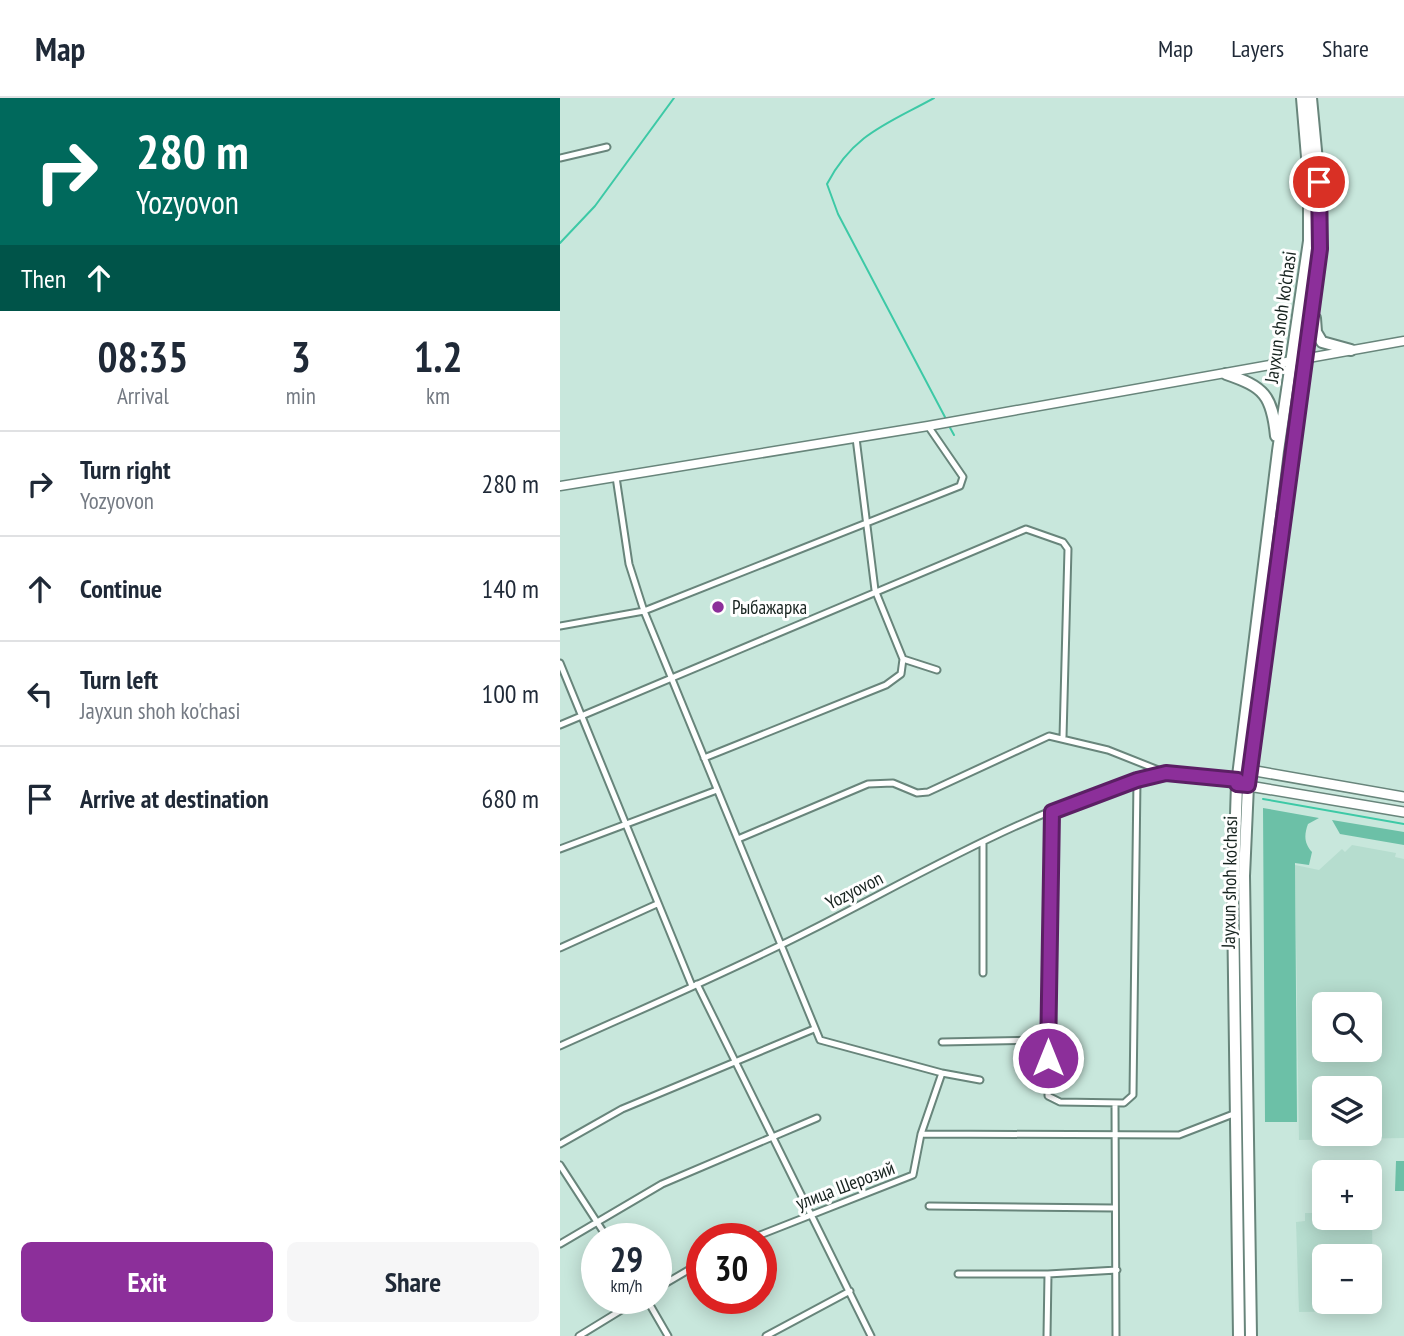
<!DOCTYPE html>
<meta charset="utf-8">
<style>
body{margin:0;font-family:"PT Sans Narrow",sans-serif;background:#f6f6f7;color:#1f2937;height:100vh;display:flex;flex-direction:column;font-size:26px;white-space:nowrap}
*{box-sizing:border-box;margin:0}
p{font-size:23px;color:#747a83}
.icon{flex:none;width:38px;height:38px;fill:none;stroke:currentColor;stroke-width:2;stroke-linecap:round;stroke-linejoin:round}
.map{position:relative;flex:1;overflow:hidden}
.drawer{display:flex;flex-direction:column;background:#fff;width:560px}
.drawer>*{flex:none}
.hud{background:#00695c;color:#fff;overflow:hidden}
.buttons{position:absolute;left:752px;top:894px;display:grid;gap:14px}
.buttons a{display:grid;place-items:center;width:70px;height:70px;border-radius:10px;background:#fff;box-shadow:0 4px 18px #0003;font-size:35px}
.speed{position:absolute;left:21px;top:1125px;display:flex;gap:14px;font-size:35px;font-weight:700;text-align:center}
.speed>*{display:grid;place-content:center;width:91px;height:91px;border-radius:50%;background:#fff;box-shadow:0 4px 18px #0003;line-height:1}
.speed small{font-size:18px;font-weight:400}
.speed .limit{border:10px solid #d22;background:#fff;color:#111}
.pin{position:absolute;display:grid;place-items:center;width:60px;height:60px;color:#fff;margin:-30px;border:4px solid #fff;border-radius:50%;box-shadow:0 2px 7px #0007}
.me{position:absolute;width:77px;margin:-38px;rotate:0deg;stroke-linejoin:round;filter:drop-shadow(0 0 5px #0008)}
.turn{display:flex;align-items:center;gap:24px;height:147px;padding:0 21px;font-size:32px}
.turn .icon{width:91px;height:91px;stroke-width:2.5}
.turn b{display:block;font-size:49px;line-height:60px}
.then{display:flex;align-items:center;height:66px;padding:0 21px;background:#0003;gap:14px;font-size:26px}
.eta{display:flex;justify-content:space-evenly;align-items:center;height:119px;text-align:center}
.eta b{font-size:42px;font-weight:700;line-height:49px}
.action{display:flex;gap:14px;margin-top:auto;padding:14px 21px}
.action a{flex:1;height:80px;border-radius:10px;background:#8c2f9a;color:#fff;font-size:28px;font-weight:700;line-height:80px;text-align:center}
.action a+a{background:#f6f6f7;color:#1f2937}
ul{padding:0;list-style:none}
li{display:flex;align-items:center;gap:21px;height:105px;padding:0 21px;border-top:2px solid #e0e1e3}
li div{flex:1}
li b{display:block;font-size:26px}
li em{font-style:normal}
header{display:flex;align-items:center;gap:42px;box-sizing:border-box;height:98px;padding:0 35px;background:#fff;border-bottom:2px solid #e0e1e3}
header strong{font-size:33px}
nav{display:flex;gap:38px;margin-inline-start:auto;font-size:24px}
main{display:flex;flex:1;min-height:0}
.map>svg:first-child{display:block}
</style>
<header>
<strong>Map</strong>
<nav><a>Map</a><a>Layers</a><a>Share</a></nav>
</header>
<main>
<section class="drawer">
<div class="hud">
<div class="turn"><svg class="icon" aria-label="right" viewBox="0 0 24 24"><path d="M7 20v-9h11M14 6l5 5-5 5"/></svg><div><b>280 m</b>Yozyovon</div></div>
<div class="then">Then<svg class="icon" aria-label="ahead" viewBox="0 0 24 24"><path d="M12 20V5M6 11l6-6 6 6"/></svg></div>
</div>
<div class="eta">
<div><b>08:35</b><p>Arrival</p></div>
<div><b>3</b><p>min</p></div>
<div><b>1.2</b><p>km</p></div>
</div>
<ul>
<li><svg class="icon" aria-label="right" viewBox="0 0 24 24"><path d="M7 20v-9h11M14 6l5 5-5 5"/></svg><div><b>Turn right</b><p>Yozyovon</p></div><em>280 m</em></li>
<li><svg class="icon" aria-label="ahead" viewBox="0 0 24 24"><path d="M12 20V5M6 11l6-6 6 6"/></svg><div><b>Continue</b></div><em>140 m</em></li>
<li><svg class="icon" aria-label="left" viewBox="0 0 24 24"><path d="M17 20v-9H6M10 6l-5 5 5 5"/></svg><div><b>Turn left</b><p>Jayxun shoh ko'chasi</p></div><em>100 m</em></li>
<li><svg class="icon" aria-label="arrive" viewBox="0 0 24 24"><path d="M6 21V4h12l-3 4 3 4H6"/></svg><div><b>Arrive at destination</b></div><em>680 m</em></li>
</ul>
<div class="action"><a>Exit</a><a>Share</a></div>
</section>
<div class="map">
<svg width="844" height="1238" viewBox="0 0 844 1238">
<rect width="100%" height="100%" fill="#c8e7dc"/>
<!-- built -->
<path fill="#b6ddcf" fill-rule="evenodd" d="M792 747 836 755 835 759 844 761V1040L739 1042 735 767 759 772 782 751 785 754ZM765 906H810V952H765ZM765 990H810V1036H765Z
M745 1115H765V1120H810L812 1115 813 1213 739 1214 736 1124 745 1123ZM765 1158H810V1204H765Z"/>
<!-- green -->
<path fill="#6cc0a7" d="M703 710 759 720 748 726C744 737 744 745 752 754L749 767 735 765 737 1024H705Z
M772 722 844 734V747L780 736Z
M836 1063H844V1093H835Z"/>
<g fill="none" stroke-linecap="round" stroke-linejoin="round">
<!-- stream -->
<path stroke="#3dc9a6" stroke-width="2" d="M374 0C327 26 293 36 267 86L278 116 386 321
M0 145 35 108 114 0
M388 326 394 337
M703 701 844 726"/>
<defs>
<path id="street" d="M0 60 47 49
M56 379 69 466 84 513 260 942 382 975 420 982
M0 528 84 513 400 388 403 379 368 328
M343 561 377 572
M0 565 132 888
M0 627 466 431 503 444 508 451 503 639
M144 660 326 587 341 576 343 561 315 492 296 340
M492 714 488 998 500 1004 564 1005 573 997 577 682
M178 741 308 686 333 685 357 695 368 694 489 638 548 652 606 675 678 683
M423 744V875
M0 751 157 692
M0 850 97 806
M137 886 311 1238
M382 944 489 942
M0 948C84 910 169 874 251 832 365 774 480 705 606 675
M555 1007 556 1238
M361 1036 619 1037 676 1015
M0 1046 62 1011 254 931
M0 1067 48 1141
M369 1108 554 1110
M190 1141 353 1077 361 1036 382 975
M0 1146 102 1086 257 1020
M398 1176H488L557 1172
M96 1191 142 1164
M86 1200 108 1238
M19 1238 81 1200
M206 1238 290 1193
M487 1238 488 1176"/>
<path id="secondary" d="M0 388 368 328 844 243"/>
<path id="primary" d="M684 671 844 699
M683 687 844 714"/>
<path id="highway" d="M755 220 756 234 762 244 791 252
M666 276C704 289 712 297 716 338
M679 1238 673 807 677 686 718 353 749 143V83L742 0
M691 1238 684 778 688 687 759 151V84L751 0"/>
</defs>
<!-- street casing -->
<use href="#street" stroke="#68857b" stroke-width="9"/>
<!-- secondary casing -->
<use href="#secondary" stroke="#68857b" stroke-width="11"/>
<!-- primary casing -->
<use href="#primary" stroke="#68857b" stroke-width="12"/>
<!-- highway casing -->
<use href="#highway" stroke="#68857b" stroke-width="14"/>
<!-- street -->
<use href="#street" stroke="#fff" stroke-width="5"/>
<!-- secondary -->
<use href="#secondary" stroke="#fff" stroke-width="8"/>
<!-- primary -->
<use href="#primary" stroke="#fff" stroke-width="9"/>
<!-- highway -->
<use href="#highway" stroke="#fff" stroke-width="10"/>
</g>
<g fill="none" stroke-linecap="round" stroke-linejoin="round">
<defs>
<path id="route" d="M488 960 492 714 577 682 606 675 678 682 677 686 688 687 760 151 759 84"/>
</defs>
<!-- route casing -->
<use href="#route" stroke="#5b1f64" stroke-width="18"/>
<!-- route -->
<use href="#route" stroke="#8c2f9a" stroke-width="12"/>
</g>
<!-- markers -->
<circle fill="#8c2f9a" stroke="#fff" stroke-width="2.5" cx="158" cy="509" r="7"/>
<g text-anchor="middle" stroke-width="6" stroke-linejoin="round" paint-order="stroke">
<!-- street labels -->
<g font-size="19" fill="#17231f" stroke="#fff">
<text transform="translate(720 219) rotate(-82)" y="7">Jayxun shoh ko'chasi</text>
<text transform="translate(669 784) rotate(-89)" y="7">Jayxun shoh ko'chasi</text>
<text transform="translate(294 792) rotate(-27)" y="7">Yozyovon</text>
<text transform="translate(285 1087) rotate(-21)" y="7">улица Шерозий</text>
</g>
<!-- poi labels -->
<g font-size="19" fill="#17231f" stroke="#fff" text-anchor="start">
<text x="172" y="516">Рыбажарка</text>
</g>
</g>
</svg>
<div class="buttons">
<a><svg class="icon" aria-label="search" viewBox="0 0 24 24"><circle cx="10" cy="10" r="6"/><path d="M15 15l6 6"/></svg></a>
<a><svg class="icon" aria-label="layers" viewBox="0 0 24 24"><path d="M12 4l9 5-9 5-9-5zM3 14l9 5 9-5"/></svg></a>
<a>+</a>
<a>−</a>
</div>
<div class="speed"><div>29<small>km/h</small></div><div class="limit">30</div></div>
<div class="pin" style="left:759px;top:84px;background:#d93025"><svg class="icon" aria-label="arrive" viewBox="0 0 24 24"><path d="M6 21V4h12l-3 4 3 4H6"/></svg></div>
<svg class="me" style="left:488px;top:960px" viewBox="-20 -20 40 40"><circle r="17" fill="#8c2f9a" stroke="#fff" stroke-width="3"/><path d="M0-11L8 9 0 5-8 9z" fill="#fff"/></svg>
</div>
</main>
